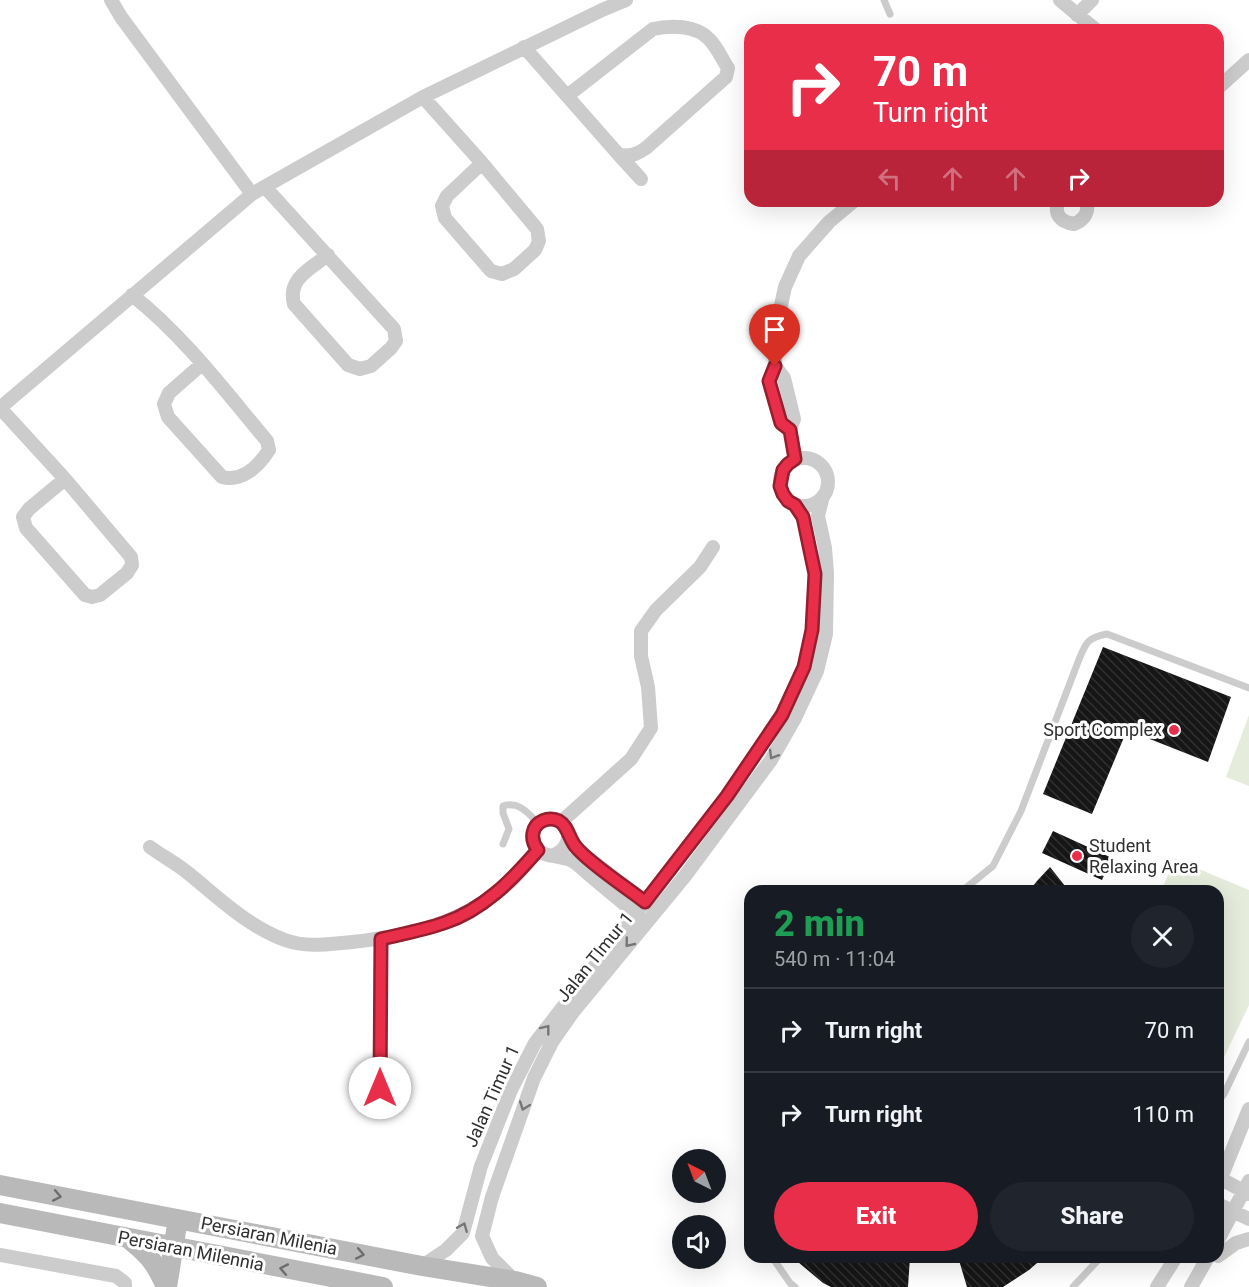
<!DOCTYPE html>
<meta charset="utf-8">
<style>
body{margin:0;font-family:Roboto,sans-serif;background:#20242c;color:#f1f3f6;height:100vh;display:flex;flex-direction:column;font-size:22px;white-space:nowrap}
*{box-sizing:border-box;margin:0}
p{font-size:20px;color:#9ea1a6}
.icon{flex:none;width:33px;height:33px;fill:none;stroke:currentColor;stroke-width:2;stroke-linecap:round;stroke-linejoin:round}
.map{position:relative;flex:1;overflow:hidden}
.drawer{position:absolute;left:744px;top:885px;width:480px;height:378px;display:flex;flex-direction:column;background:#171b24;border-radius:18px;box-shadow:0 6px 24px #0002}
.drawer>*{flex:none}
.top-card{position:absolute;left:744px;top:24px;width:480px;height:183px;border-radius:18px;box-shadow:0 6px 24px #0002;background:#e82e49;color:#fff;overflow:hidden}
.needle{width:39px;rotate:318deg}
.controls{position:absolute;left:672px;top:1149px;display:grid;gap:12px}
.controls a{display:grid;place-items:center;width:54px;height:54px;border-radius:50%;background:#171b24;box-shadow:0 6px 24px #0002;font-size:30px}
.pin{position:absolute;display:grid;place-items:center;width:51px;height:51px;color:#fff;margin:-62px -26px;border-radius:50% 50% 50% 0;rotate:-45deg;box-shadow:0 0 6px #0007}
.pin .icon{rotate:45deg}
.me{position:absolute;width:66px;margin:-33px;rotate:0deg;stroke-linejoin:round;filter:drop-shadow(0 0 4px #0008)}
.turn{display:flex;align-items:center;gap:21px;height:126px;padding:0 30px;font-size:27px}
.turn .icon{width:78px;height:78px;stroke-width:2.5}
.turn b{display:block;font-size:42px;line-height:51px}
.lanes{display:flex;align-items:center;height:57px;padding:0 30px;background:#0003;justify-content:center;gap:30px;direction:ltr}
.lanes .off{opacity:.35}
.round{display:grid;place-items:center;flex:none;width:63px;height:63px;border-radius:32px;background:#20242c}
.head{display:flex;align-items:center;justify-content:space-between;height:102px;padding:0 30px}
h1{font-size:36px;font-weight:800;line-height:45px;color:#1e9e55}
.action{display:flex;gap:12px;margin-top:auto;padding:12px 30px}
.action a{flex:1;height:69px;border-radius:36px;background:#e82e49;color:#fff;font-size:24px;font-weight:800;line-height:69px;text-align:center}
.action a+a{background:#20242c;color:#f1f3f6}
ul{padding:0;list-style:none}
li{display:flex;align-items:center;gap:18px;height:84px;padding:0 30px;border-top:2px solid #363941}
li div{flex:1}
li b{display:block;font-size:22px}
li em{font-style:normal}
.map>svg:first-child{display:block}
</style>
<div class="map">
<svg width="1249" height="1287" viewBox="0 0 1249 1287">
<defs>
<pattern id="building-back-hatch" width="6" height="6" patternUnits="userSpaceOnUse" patternTransform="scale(1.5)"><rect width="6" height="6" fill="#161616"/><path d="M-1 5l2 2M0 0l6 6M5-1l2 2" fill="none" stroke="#303030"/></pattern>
</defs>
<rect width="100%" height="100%" fill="#fff"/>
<!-- pitch -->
<path fill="#e6ecdc" d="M1249 715V786L1226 777Z
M1175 859 1249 890V1005L1218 1070V891H1161Z"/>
<!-- building -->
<path fill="url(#building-back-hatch)" d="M1103 647 1231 697 1208 762 1127 730 1092 814 1043 794Z
M1053 831 1112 858 1102 880 1042 853Z
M1050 867 1069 891H1029L1037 881Z
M792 1257H910L908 1287H831L823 1283Z
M958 1257H1044L1029 1270 1003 1287H967Z"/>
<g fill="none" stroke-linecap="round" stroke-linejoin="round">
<!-- lane -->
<path stroke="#ccc" stroke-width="7" d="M884 0 890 14
M503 844 509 829 503 813V806C519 801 528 813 538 823
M962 891 993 866 1021 811 1078 662C1086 643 1086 638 1107 634L1249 688
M1218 1102 1224 1094 1249 1042
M772 1257 790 1283 795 1287
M1073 1287 1101 1257"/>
<!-- street -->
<path stroke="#ccc" stroke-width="14" d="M111 0 121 17 252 194
M1060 0 1096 30
M1077 15 1092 0
M524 47 619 155C631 157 637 154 646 148L726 77 728 68C722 59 717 47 709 39 696 25 670 25 653 29L567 96
M1218 88 1249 60
M423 97 482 163 537 229 539 241 535 250 514 269 502 274 491 271 445 218 442 206 447 196 482 163
M619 155 641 179
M265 187 394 329 396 341 391 348 371 366 360 369 348 365 294 304C287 279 310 269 328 255
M1058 201C1054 214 1060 222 1074 224 1084 220 1090 212 1086 201
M132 295C184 336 225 391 267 441L269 450C258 467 242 482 222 477L168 417 164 404 169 393 202 364
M775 366 784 378 794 419 790 430 795 459
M0 408 252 194 423 97 602 10 626 0
M0 408 65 479 131 557 132 565 127 573 100 595 92 597 85 595 26 528 23 517 29 509 65 479
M790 430 781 423 769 381 775 366V333L785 287 799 256 829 222 854 201
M780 482a24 24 0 1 1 48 0a24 24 0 1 1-48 0Z
M561 822 631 759 651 728 648 687 641 656V631L656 610 700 567 713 547
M569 838 578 850 652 907
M150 847C162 856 176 863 188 873 218 897 247 926 285 940 307 948 329 944 352 942 411 936 466 922 511 881 521 872 529 860 538 850
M554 855C576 846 571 816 548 819 534 821 528 837 536 848 544 858 559 855 570 860 578 863 585 872 592 877 609 891 625 905 642 919
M380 1088 381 939
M1221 1179 1249 1194
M1218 1185 1249 1109
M1218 1204 1249 1219
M1218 1240 1249 1181
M0 1255 116 1276 125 1283V1287
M1218 1256 1236 1243 1249 1239
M422 1266 446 1250 463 1233 481 1166 511 1090 535 1043 727 796 781 715 804 667 812 630 815 574 803 517 795 505
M515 1281 492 1258 482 1236 492 1197 534 1078 552 1042 573 1012 685 876 771 760 795 718 817 671 826 634 827 573 825 548 818 516 822 500
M1157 1287 1176 1257
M1191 1287 1208 1257"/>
<!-- secondary -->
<path stroke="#b9b9b9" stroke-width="20" d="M0 1185 422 1266 515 1281 537 1287
M0 1213 383 1287
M130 1240C150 1256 156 1264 166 1287
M167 1287 178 1219"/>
</g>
<!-- one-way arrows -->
<defs><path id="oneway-chevron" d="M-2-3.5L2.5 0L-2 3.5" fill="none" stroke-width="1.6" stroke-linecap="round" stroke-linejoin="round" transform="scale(1.5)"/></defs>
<g stroke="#767676">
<use href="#oneway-chevron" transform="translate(773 755) rotate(121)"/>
<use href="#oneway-chevron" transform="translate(629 943) rotate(129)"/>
<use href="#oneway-chevron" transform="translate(546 1029) rotate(-52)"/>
<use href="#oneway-chevron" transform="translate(524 1106) rotate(110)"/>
<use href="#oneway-chevron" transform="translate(463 1227) rotate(-68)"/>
</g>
<g stroke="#6d6d6d">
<use href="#oneway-chevron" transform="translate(57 1196) rotate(11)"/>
<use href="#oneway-chevron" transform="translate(360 1254) rotate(11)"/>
<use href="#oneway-chevron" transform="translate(284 1269) rotate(-169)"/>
</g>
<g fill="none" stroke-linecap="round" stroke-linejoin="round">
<defs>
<path id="route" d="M380 1088 381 939C402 934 424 930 444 923 483 910 512 880 538 850 534 845 532 839 533 833 535 821 549 816 559 821 568 826 569 839 576 847 590 864 626 887 645 902L727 796 782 715 804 667 812 630 815 574 803 517 795 505 788 501 783 494 780 486 783 470 788 464 795 459 790 430 781 423 769 381 775 366"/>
</defs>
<!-- route casing -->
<use href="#route" stroke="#971e2f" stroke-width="15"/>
<!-- route -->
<use href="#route" stroke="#e82e49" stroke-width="10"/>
</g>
<!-- markers -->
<g fill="#e82e49" stroke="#fff" stroke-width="2">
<circle cx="1174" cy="730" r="6"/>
<circle cx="1077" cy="856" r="6"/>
</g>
<g text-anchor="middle" stroke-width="6" stroke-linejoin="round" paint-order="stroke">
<!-- poi labels -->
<g font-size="18" fill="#2f2f2f" stroke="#fff" text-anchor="end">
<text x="1162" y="736">Sport Complex</text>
<text x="1089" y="852" text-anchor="start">Student<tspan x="1089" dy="21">Relaxing Area</tspan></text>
</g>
<!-- street labels -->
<g font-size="18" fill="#2f2f2f" stroke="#fff">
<text transform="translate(595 957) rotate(-51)" y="6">Jalan TImur 1</text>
<text transform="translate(492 1096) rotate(-66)" y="6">Jalan Timur 1</text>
<text transform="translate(269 1236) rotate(11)" y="6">Persiaran Milenia</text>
<text transform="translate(191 1251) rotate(11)" y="6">Persiaran Milennia</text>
</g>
</g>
</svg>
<div class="controls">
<a><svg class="needle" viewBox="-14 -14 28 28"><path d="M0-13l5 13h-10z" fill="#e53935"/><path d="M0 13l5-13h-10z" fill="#9ea1a6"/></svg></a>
<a><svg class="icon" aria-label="sound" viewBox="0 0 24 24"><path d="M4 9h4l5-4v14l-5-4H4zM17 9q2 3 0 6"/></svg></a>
</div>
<div class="pin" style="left:775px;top:366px;background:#d93025"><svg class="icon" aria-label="arrive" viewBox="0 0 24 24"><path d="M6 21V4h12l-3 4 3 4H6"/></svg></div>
<svg class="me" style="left:380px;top:1088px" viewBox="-20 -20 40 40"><circle r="19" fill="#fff"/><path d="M0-13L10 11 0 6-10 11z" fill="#e82e49"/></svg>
<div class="top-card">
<div class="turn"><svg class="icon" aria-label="right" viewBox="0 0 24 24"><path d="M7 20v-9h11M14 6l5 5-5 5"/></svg><div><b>70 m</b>Turn right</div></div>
<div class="lanes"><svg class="icon off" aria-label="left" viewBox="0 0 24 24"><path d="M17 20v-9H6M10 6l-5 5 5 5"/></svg><svg class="icon off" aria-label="ahead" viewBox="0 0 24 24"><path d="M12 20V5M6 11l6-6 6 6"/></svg><svg class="icon off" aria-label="ahead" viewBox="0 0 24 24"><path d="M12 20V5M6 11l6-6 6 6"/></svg><svg class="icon" aria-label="right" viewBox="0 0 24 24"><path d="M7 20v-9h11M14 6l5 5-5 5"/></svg></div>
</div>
<section class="drawer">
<div class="head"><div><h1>2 min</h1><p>540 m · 11:04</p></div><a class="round"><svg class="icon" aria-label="close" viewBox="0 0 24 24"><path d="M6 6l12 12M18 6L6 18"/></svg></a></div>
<ul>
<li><svg class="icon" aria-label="right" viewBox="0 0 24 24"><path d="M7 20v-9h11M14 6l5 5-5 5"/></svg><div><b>Turn right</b></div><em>70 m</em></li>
<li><svg class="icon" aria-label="right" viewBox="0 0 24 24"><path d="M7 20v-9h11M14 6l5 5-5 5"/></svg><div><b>Turn right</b></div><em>110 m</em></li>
</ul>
<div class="action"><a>Exit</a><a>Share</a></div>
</section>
</div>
